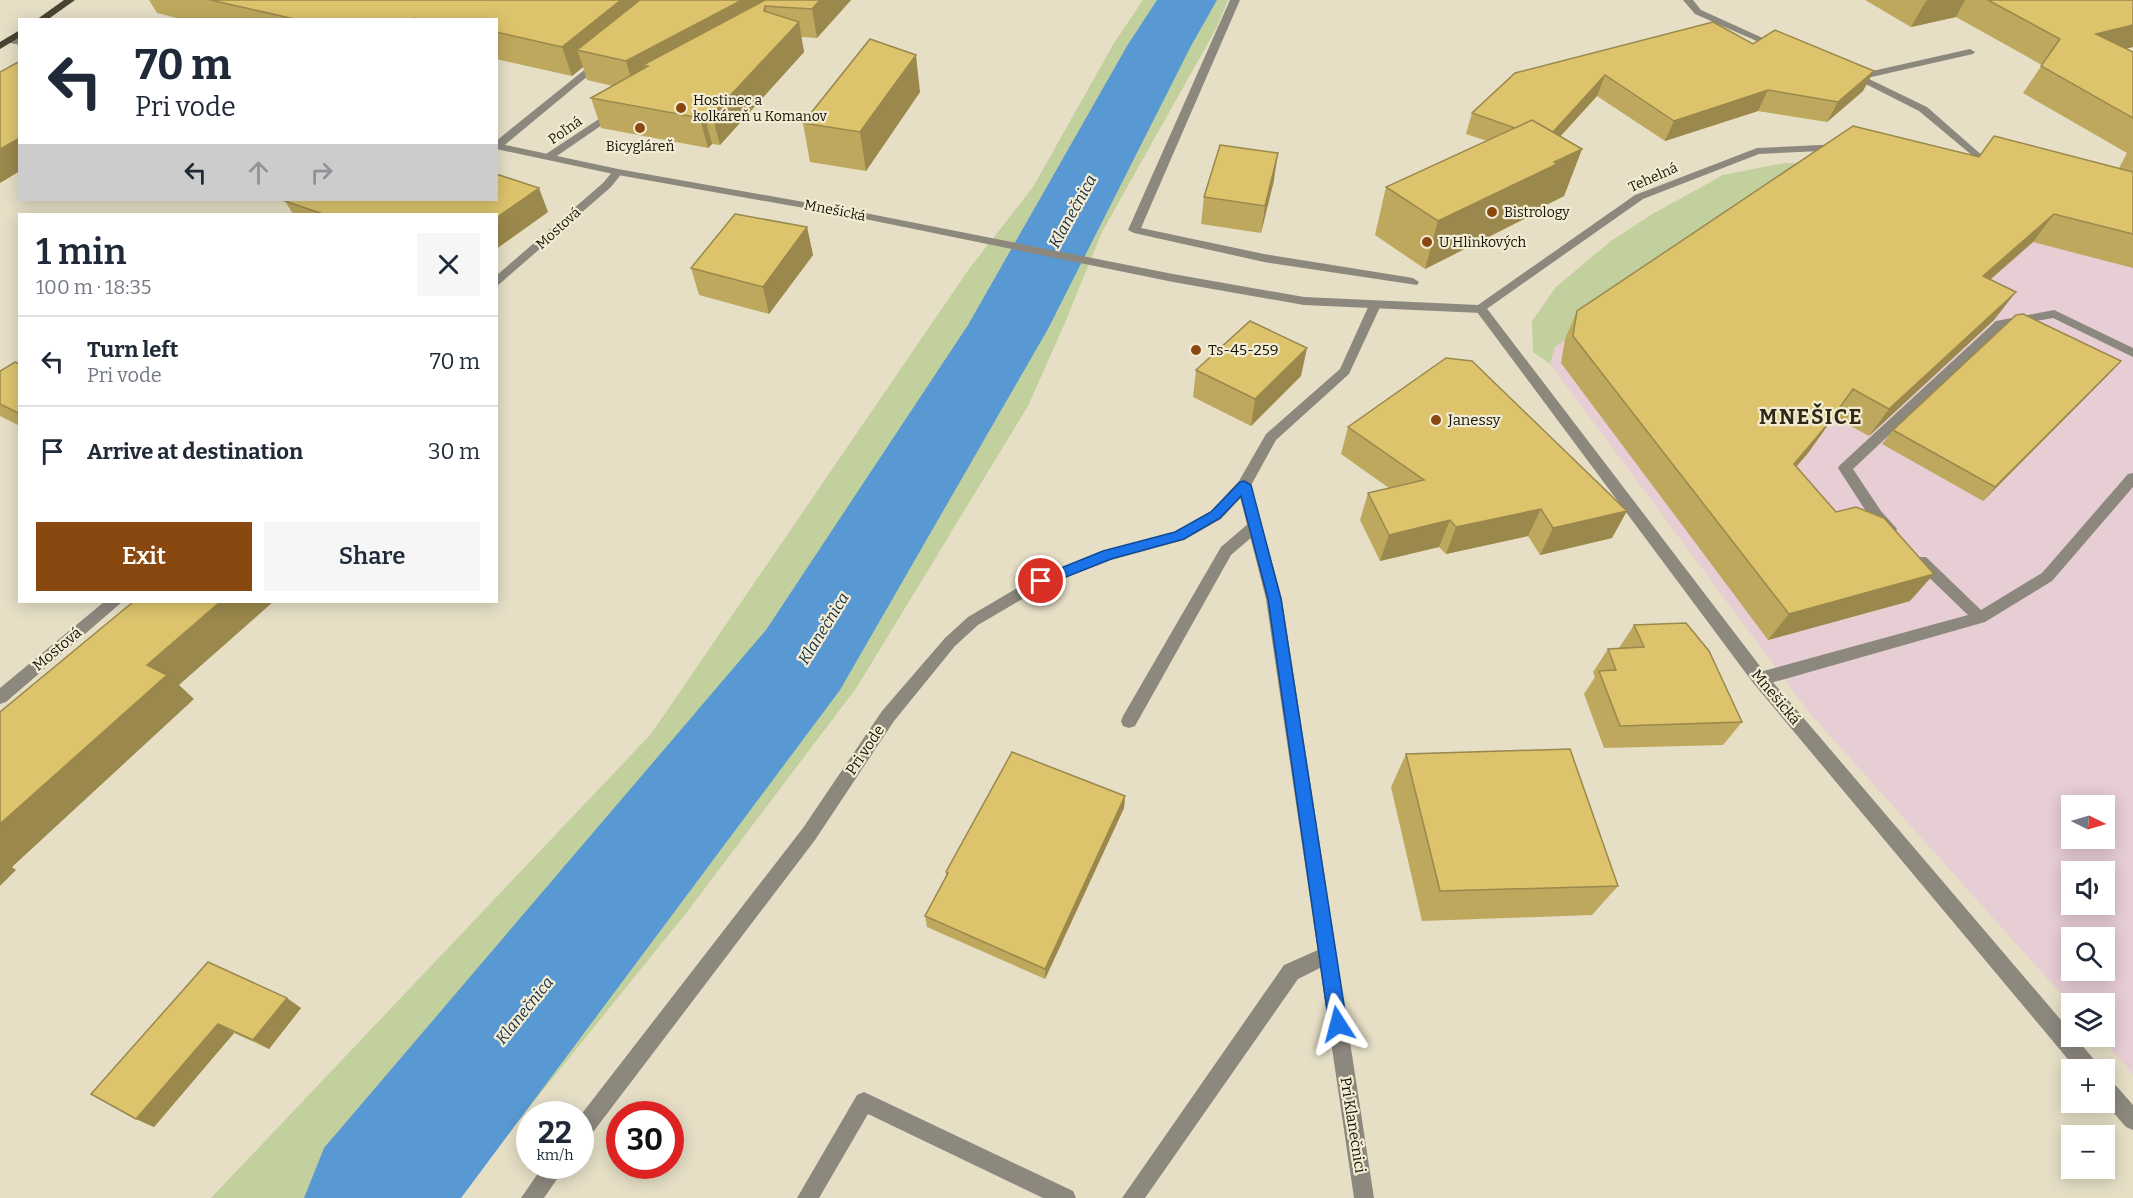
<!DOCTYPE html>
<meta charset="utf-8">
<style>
body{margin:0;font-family:Bitter,serif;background:#f6f6f7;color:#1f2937;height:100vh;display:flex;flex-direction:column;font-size:22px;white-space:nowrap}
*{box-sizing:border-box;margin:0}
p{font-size:20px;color:#747a83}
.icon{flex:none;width:33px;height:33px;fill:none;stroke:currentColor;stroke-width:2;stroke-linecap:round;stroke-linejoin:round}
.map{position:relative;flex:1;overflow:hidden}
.sheet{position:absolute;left:18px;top:213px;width:480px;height:390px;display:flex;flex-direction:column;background:#fff;border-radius:0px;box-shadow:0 3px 15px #0003}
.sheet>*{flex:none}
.hud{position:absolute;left:18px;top:18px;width:480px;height:183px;border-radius:0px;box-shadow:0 3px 15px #0003;background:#fff;color:#1f2937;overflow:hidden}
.needle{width:39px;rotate:95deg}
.controls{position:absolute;left:2061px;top:795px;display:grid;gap:12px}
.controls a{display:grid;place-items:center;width:54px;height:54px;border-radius:0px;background:#fff;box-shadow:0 3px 15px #0003;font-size:30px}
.speed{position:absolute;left:516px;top:1101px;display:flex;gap:12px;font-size:30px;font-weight:700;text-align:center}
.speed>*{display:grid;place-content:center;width:78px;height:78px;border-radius:50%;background:#fff;box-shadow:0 3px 15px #0003;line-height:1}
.speed small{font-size:15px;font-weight:400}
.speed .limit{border:9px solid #d22;background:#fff;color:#111}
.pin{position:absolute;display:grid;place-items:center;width:51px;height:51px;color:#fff;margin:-26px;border:3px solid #fff;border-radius:50%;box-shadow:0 2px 6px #0007}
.me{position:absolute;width:66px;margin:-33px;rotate:351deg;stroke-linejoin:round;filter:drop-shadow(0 0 4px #0008)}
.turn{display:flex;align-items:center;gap:21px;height:126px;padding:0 18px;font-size:27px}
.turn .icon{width:78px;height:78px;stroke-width:2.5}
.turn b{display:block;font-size:42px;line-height:51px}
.lanes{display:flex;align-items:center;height:57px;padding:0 18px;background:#0003;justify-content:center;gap:30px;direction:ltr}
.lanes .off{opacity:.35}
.round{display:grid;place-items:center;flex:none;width:63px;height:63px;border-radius:0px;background:#f6f6f7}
.summary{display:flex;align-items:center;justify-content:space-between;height:102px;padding:0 18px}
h1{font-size:36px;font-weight:600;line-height:45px}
.button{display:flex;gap:12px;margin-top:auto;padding:12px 18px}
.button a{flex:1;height:69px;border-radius:0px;background:#884810;color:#fff;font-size:24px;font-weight:600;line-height:69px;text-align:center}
.button a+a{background:#f6f6f7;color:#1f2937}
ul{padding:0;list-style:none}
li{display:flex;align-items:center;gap:18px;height:90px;padding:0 18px;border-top:2px solid #e0e1e3}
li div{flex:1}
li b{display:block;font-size:22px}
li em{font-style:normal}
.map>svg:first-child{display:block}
</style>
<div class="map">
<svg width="2133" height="1198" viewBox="0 0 2133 1198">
<rect width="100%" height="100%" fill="#e6dfc6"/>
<!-- commercial -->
<path fill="#e7cdd4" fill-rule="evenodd" d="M1800 170 2133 214V1074L2099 1037 2104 1036V1004H2072L2071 1005 1808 711 1550 364 1555 347ZM2072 806H2104V838H2072ZM2072 872H2104V904H2072ZM2072 938H2104V970H2072Z"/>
<!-- green -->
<path fill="#c2d09d" d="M1143 0H1228L1217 27 1102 232 1064 325 1028 406 857 687 687 912 456 1198H211L651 734 969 269 1033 187 1114 43Z
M1784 163 1909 164 1800 170 1555 347 1550 364 1533 352 1532 321 1556 287 1611 241 1654 213 1723 175Z"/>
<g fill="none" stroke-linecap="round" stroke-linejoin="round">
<!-- river -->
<path fill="#5899d4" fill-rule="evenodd" d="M1157 0H1217L1191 46 1048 329 840 690 461 1198H304L324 1148 766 630 968 325 1127 46Z"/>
<!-- service -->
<path fill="#8c887e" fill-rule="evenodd" d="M1230 0H1240L1141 228 1264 254 1413 278 1419 282 1417 285 1264 262 1134 233 1128 230Z
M1683 0H1693L1701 10 1783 47 1775 49 1695 14Z
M1970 49 1975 52 1973 54 1867 78 1927 107 1984 157 1985 159 1980 162 1919 111 1846 74 1851 71 1859 74Z
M598 59 606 61 501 148 496 149V141Z
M1375 301 1381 305 1349 374 1276 440 1249 489 1221 519 1184 540 1111 560 1046 585 978 625 955 646 894 721 815 840 587 1140 580 1143V1116L803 828 882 711 945 638 968 617 1036 577 1103 551 1175 532 1211 511 1239 481 1266 434 1340 369 1369 305Z
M2054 310 2133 348V357L2053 318 2004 327 1853 469 1881 511 1897 529 1895 533H1885L1871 519 1838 468 1840 465 1996 321Z
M2133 473V487L2052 581 1985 622 1760 686 1754 684 1752 679 1754 674 1760 672 1968 615 1916 565 1914 561 1916 557H1926L1981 610 2042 573 2128 474Z
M1254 522 1259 523 1261 527 1259 531 1231 555 1135 726 1129 728 1123 726 1121 721 1123 716 1221 547 1249 523Z
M1327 946 1334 949 1336 955 1334 961 1298 979 1145 1198H1122L1284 965Z
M864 1092 1073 1191 1076 1198H1043L868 1114 819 1198H797L857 1095Z
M543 1166H566L544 1198H521Z"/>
<!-- minor -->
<path fill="#8c887e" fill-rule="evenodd" d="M614 109 619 112 618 114 554 158H546V154Z
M618 169 623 172 611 187 496 287V276L603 183 614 170Z
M1481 305 1485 306 1766 674 2072 1033V1036H2074L2097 1063 2100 1070H2077L1754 684 1477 312 1475 309Z
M1244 480 1251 485 1282 599 1374 1198H1354L1266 599 1237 485Z
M104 602H122L6 702 0 704V688Z
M2104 1077 2111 1080 2133 1105V1130L2126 1127 2104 1102Z"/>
<!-- tertiary -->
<path fill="#8c887e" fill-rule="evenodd" d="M9 37 20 39V45L6 42V38Z
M496 143 618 169 860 212 1173 274 1304 297 1478 305 1635 195 1757 148 1841 144 1846 147 1841 150 1759 154 1643 199 1481 313 1304 305 1173 282 860 218 618 175 496 149Z"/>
<!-- primary -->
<path fill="#494332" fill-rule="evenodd" d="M64 0H75L47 20H36Z
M20 30V37L0 49V42Z"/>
</g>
<!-- wall -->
<path fill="#bda85d" d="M149 0H851L817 38 801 37 804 52 720 145 712 144 708 148 601 128 591 98 613 86 587 80 583 67 572 76 496 59V20H185L157 13Z
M1865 0H2133V47L2126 48 2133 52V268L2033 242 1990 280 1994 320 1869 436 1834 417 1808 453 1796 467 1910 601 1768 640 1561 363 1565 339 1577 311 1979 157 2119 168 2127 153 2023 93 2042 65 1956 17 1911 27Z
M1753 44 1863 91 1827 122 1758 111 1665 141 1597 96 1560 136 1582 149 1564 196 1542 207 1540 211 1425 269 1375 235 1386 187 1487 141 1466 134 1472 113 1515 73Z
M920 92 866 171 810 162 803 123Z
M1274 180 1261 233 1201 224 1204 197Z
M285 201 548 212 496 249V214H293Z
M807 227 813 255 769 314 699 295 691 268Z
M20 364V426L0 416V371Z
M1196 370 1301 376 1251 426 1193 397Z
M2108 375 1983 501 1882 444 1893 430Z
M1348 427 1612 538 1540 555 1528 536 1446 554 1439 547 1380 561 1360 520 1368 493 1389 488 1341 454Z
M1634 625 1742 722 1723 745 1604 748 1584 694 1595 677 1593 672 1608 649 1619 648Z
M1406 754 1618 886 1592 915 1422 921 1391 787Z
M1125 796 1124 808 1045 979 927 927 925 916 946 876V872Z
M208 962 301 1008 269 1049 234 1033 154 1127 136 1119Z"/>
<!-- shaded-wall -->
<path fill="#9a884c" d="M621 0H665L577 50 583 67 572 76 562 47Z
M742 0H802L765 6 771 35 648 66 643 65 649 83 635 91 626 61Z
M820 0H851L817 38 812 9Z
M1929 0H1965L1956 17 1911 27 1926 1Z
M799 22 804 52 720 145 712 115Z
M2133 25V47L2078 60 2096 34Z
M916 55 920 92 866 171 860 132Z
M1874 71 1863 91 1827 122 1838 102Z
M1605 75 1597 96 1539 160 1546 139Z
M1768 90 1758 111 1665 141 1674 121Z
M704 114 712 144 708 148 700 118Z
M20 138V171L0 183V149Z
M1582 149 1564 196 1542 207 1540 211 1425 269 1438 221Z
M1278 153 1274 180 1261 233 1265 206Z
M539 188 548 212 496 249V218Z
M2054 214 2033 242 1962 304 1983 276Z
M807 227 813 255 769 314 763 287Z
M2016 292 1994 320 1869 436 1889 409Z
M1307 348 1301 376 1251 426 1255 399Z
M2121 361 2108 375 1983 501 1995 487Z
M1853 389 1808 453 1775 491 1794 464Z
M1541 509 1528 536 1446 554 1456 527Z
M1627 511 1612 538 1540 555 1553 528Z
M1450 520 1439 547 1380 561 1389 535Z
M1934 574 1910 601 1768 640 1789 614Z
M220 602H273L179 685 194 699 12 867 16 870 0 886V824L147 665Z
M1125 796 1124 808 1045 979V969Z
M287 998 301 1008 269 1049 253 1040Z
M218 1024 234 1033 154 1127 136 1119Z"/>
<!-- building -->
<path fill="#dcc36c" stroke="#9a884c" stroke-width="1.5" d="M210 0H621L562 47 496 32V20H421L414 18 412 20H299Z
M640 0H742L626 61 577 50Z
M765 0H820L812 9 765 6 764 11 799 22 712 115 704 114 700 118 591 98 648 66 643 65Z
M1988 0H2133V25L2096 34 2133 52V118L2041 66 2060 39Z
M1713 22 1753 44 1775 30 1874 71 1838 102 1768 90 1674 121 1605 75 1553 132 1532 120 1515 128 1472 113 1515 73Z
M870 39 916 55 860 132 803 123Z
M20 61V138L0 149V72Z
M1532 120 1582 149 1554 162 1557 164 1438 221 1386 187Z
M1853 126 1979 157 1994 136 1998 137 2133 172V234L2054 214 1983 276 2016 292 1889 409 1853 389 1827 425 1794 464 1836 512 1856 507 1884 518 1934 574 1789 614 1573 336 1577 311Z
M1220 145 1278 153 1265 206 1204 197Z
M496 174 539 188 496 218V214H323L285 201 288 200H496Z
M735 214 807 227 763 287 691 268Z
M2023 314 2121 361 1995 487 1893 430 2016 315Z
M1250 321 1307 348 1255 399 1196 370Z
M1446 358 1472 361 1627 511 1553 528 1541 509 1456 527 1450 520 1389 535 1368 493 1424 480 1348 427Z
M15 362 20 364V414L0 404V371Z
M133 602H220L147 665 167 675 0 824V712Z
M1686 623 1709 651 1742 722 1620 726 1599 671 1616 670 1608 649 1644 647 1634 625Z
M1570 749 1618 886 1440 891 1406 754Z
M1012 752 1125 796 1045 969 925 916 948 873 946 872Z
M208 962 287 998 253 1040 218 1024 136 1119 91 1094Z"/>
<!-- route -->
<path fill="#1a73e8" stroke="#114b97" stroke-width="1.5" d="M1244 481 1251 485 1281 599 1347 1024 1344 1031 1338 1033 1332 1031 1329 1024 1268 599 1241 496 1220 518 1184 539 1111 559 1041 587 1034 581 1036 578 1103 551 1175 532 1211 512 1240 482Z"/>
<!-- markers -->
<g fill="#884810" stroke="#f3ecd3" stroke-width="2">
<circle cx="681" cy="108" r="6"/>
<circle cx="640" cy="128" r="6"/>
<circle cx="1492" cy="212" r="6"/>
<circle cx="1427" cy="242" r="6"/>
<circle cx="1196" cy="350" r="6"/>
<circle cx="1436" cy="420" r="6"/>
</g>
<g text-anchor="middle" stroke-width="4.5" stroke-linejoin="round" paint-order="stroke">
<!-- far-poi labels -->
<g font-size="14" fill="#15130a" stroke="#f3ecd3" text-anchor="start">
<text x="693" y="105">Hostinec a<tspan x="693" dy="16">kolkáreň u Komanov</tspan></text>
<text x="640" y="151" text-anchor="middle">Bicygláreň</text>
<text x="1504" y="217">Bistrology</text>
<text x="1439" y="247">U Hlinkových</text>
</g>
<!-- far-street labels -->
<g font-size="14" fill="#15130a" stroke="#f3ecd3">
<text transform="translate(565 130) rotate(-35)" y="5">Poľná</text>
<text transform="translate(1653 177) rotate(-24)" y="5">Tehelná</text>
<text transform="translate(835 210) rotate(11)" y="5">Mnešická</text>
<text transform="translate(558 228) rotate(-42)" y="5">Mostová</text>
</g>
<!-- poi labels -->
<g font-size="15" fill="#15130a" stroke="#f3ecd3" text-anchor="start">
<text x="1208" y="355">Ts-45-259</text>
<text x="1448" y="425">Janessy</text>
</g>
<!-- street labels -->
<g font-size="15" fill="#15130a" stroke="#f3ecd3">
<text transform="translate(57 649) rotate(-40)" y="5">Mostová</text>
<text transform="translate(1776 697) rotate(50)" y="5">Mnešická</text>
<text transform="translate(865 750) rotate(-56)" y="5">Pri vode</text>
<text transform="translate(1353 1125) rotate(81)" y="5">Pri Klanečnici</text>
</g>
<!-- water labels -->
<g font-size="16" font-style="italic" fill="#0f2c44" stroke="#f3ecd3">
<text transform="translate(1072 211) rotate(-61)" y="6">Klanečnica</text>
<text transform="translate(823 628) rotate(-58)" y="6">Klanečnica</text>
<text transform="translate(524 1010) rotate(-51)" y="6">Klanečnica</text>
</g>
<!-- district labels -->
<g font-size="21" font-weight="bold" letter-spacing="1.5" fill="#2f2916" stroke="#f3ecd3">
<text x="1811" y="424">MNEŠICE</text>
</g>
</g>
</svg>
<div class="controls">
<a><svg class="needle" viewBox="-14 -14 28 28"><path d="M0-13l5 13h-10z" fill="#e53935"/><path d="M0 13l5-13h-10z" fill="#747a83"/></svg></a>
<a><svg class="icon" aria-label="sound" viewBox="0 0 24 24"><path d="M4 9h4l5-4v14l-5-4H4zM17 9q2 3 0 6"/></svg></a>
<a><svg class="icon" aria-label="search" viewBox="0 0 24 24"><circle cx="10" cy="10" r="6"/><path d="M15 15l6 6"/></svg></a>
<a><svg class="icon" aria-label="layers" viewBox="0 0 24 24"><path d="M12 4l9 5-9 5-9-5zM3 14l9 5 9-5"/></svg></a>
<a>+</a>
<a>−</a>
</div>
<div class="speed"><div>22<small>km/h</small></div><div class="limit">30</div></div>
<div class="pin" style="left:1041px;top:581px;background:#d93025"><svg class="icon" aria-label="arrive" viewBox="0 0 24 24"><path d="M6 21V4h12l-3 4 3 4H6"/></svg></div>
<svg class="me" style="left:1338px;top:1024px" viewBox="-20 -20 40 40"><path d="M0-17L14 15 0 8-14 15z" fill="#1a73e8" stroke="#fff" stroke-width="4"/></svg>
<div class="hud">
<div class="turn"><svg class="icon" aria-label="left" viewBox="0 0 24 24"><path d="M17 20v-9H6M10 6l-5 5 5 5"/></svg><div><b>70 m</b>Pri vode</div></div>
<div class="lanes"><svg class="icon" aria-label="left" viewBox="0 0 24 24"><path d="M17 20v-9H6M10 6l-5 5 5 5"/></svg><svg class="icon off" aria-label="ahead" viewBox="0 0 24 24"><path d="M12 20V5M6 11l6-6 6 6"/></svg><svg class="icon off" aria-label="right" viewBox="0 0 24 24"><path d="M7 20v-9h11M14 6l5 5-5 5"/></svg></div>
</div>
<section class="sheet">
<div class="summary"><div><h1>1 min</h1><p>100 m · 18:35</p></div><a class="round"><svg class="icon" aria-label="close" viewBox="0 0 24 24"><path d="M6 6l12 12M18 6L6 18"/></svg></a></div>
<ul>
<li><svg class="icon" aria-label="left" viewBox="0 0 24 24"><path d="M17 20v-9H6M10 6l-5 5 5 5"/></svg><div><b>Turn left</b><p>Pri vode</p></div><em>70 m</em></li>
<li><svg class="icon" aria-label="arrive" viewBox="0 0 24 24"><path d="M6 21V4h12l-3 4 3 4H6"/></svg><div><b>Arrive at destination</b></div><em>30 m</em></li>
</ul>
<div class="button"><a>Exit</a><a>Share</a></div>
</section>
</div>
